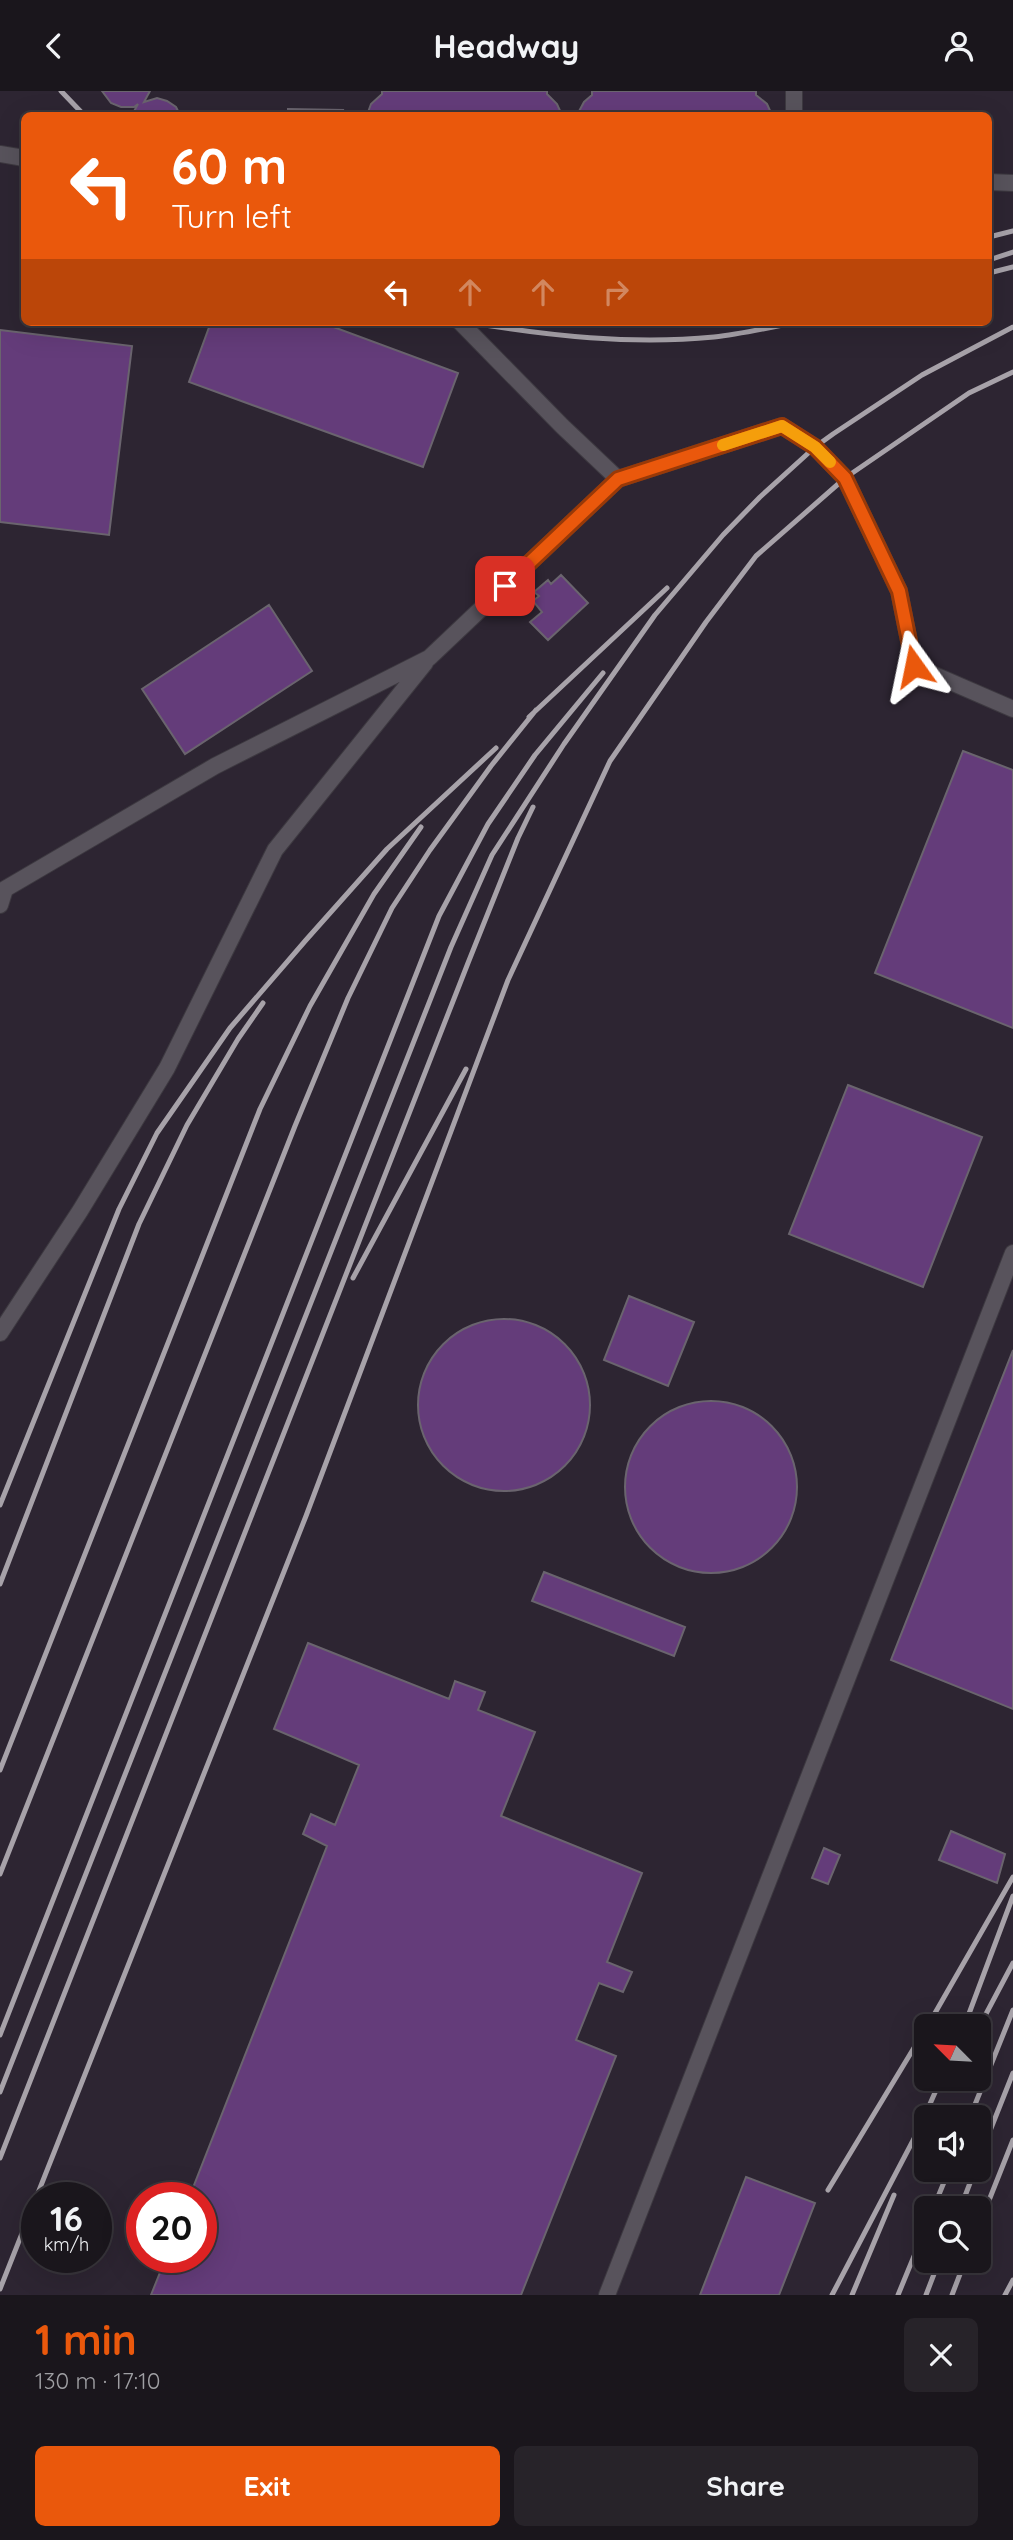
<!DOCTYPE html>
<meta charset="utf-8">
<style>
body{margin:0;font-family:Quicksand,sans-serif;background:#272329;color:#f1f3f6;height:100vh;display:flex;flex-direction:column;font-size:26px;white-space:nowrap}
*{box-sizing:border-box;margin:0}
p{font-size:23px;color:#9f9fa3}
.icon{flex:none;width:38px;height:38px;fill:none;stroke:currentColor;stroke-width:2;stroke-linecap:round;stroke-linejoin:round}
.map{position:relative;height:2204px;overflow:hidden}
.panel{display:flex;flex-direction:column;background:#1a161c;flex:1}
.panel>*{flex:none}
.guide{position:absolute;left:21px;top:21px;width:971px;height:214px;border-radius:10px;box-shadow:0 7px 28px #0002,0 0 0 2px #38353b;background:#ea580c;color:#fff;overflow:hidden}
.needle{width:46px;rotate:294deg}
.fabs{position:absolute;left:914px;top:1923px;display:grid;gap:14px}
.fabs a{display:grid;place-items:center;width:77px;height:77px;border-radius:10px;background:#1a161c;box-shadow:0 7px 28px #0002,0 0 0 2px #38353b;font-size:35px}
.speed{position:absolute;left:21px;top:2091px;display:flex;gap:14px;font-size:35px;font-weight:700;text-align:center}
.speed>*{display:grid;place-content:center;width:91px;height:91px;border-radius:50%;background:#1a161c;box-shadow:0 7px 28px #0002,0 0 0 2px #38353b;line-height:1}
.speed small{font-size:18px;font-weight:400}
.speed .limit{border:10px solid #d22;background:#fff;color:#111}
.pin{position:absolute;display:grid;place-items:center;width:60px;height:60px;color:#fff;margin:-30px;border-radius:14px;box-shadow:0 4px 10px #0006}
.me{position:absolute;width:77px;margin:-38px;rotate:348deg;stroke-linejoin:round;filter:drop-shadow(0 0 5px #0008)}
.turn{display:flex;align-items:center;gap:24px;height:147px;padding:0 35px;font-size:32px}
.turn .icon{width:91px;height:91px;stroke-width:2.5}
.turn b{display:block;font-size:49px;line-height:60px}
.lanes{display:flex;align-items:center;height:66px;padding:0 35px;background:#0003;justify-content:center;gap:35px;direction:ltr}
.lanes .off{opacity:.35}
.round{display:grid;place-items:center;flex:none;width:74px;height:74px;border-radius:10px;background:#272329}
.overview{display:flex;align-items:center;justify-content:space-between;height:119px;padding:0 35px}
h1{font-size:42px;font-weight:700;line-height:52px;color:#ea580c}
.primary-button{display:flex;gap:14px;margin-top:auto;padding:14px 35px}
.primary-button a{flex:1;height:80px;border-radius:10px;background:#ea580c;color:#fff;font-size:28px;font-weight:700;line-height:80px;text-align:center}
.primary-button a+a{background:#272329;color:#f1f3f6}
header{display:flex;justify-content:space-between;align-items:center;height:91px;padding:0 35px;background:#1a161c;font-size:32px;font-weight:700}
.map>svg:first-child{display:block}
</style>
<header><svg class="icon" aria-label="back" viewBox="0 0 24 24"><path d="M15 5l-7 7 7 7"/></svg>Headway<svg class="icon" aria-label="person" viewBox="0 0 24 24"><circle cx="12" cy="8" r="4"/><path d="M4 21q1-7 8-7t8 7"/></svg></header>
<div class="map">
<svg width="1013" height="2204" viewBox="0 0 1013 2204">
<rect width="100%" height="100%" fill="#221d25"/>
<!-- built -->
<path fill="#2d2532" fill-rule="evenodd" d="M0 0H1013V2204H0ZM24 24H989V231H24ZM926 1936H978V1988H926ZM926 2026H978V2079H926ZM37 2107H96V2166H37ZM142 2107H201V2166H142ZM926 2118H978V2170H926Z"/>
<!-- building -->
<path fill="#643c7a" stroke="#6a646e" stroke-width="2" d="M102 0H150L144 11 157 7 167 10 176 16 180 24H132L138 13 134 16H121L111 12Z
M382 0H547V3L557 13 562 24H367L371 13 382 3Z
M592 0H756V4L767 13 772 24H577L584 11 592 4Z
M288 18 343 19 342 24H288Z
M211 231H320L458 282 423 376 189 291Z
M0 239 132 255 109 444 0 431Z
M561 484 588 512 548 549 530 531 542 521 533 510 539 505 534 501 548 489 551 493Z
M269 514 312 580 185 663 142 598Z
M963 660 1013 679V937L875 882Z
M848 994 982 1046 923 1196 789 1143Z
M629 1205 694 1231 668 1295 604 1269Z
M418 1314a86 86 0 1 1 172 0a86 86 0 1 1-172 0Z
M1013 1259V1618L891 1569Z
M625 1396a86 86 0 1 1 172 0a86 86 0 1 1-172 0Z
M544 1481 685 1536 674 1565 532 1510Z
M308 1552 449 1608 455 1590 485 1601 478 1619 535 1641 501 1725 642 1782 607 1871 632 1881 623 1901 599 1892 576 1949 616 1965 521 2204H151L165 2169 159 2166H201V2107H189L327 1755 303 1743 311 1723 335 1734 359 1674 274 1638Z
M951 1740 1005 1763 997 1792 939 1769Z
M824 1757 840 1764 828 1793 812 1787Z
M746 2086 815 2112 779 2204H700Z"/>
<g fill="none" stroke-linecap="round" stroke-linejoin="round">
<defs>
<path id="lane" d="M794 0V24
M0 63 24 67
M989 91 1013 92
M460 231 562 335 618 388
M0 814 5 798 215 675 429 567 618 388 782 335 815 356 845 387 899 500 914 575 1013 618
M0 1242 80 1120 167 977 275 759 425 572
M607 2204 1013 1162"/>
</defs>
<!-- lane casing -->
<use href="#lane" stroke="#3d3940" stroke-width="18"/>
<!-- lane -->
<use href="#lane" stroke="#58535c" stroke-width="16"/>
<!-- rail -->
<path stroke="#a7a2a9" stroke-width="5" d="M61 0 84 24
M989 146 1013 140
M989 169 1013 161
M989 182 1013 176
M467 231C548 245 632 254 714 246 742 243 771 236 799 231
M529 626 667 497
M353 1187 466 978
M0 1414 119 1118 157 1042 230 937 306 849 387 758 496 657
M0 1493 139 1133 187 1034 238 948 263 912
M0 1679 260 1018 310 915 374 803 421 736
M0 1783 295 1035 348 907 392 817 430 759 491 675 536 619
M927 1936 1013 1786
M964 1936 1013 1805
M978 1938 1013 1872
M0 1944 439 825 488 733 535 664 603 582
M0 2001 451 856 492 764 564 653 655 524 723 444 760 406 815 356 833 343 922 284 1013 236
M970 2026 1013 1919
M0 2067 468 872 518 747 533 716
M978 2070 1013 1982
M828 2099 926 1937
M933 2118 949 2079
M960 2118 975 2079
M978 2137 1013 2049
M0 2198 306 1425 508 889 610 670 706 531 756 465 845 387 969 302 1013 281
M832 2204 918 2040 941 1988
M852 2204 894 2104
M898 2204 926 2136
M926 2204 939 2170
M952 2204 965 2170
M1005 2204 1013 2189"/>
</g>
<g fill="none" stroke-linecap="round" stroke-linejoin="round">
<defs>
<path id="route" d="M505 495 618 388 782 335 815 356 845 387 899 500 914 575"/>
</defs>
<!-- route casing -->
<use href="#route" stroke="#983908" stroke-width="18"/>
<!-- route -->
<use href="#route" stroke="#ea580c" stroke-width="12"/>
<!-- slow -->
<path stroke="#f59e0b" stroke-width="12" d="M723 354 782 335 815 356 830 371"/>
</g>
</svg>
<div class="fabs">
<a><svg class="needle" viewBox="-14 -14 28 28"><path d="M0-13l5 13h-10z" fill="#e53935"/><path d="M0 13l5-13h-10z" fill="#9f9fa3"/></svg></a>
<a><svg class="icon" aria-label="sound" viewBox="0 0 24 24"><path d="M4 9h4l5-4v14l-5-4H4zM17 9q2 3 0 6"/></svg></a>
<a><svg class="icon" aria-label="search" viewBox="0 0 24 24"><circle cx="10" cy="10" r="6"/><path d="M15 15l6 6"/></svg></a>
</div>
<div class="speed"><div>16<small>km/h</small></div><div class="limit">20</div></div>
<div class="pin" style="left:505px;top:495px;background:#d93025"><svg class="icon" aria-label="arrive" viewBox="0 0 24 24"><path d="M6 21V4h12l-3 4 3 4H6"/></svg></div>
<svg class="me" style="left:914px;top:575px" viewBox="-20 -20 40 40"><path d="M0-17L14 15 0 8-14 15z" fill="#ea580c" stroke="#fff" stroke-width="4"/></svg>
<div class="guide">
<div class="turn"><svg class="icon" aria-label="left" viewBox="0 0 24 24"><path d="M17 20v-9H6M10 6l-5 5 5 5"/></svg><div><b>60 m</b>Turn left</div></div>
<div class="lanes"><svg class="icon" aria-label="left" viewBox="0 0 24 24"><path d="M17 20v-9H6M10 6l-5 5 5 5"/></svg><svg class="icon off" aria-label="ahead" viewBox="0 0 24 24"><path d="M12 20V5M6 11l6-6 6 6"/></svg><svg class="icon off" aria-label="ahead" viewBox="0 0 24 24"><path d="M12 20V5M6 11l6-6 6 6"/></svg><svg class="icon off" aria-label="right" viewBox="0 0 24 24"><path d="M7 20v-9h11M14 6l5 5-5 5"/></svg></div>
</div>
</div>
<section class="panel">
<div class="overview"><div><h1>1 min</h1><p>130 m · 17:10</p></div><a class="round"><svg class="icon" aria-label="close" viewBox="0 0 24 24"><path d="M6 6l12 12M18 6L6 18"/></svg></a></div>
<div class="primary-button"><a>Exit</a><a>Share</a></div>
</section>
